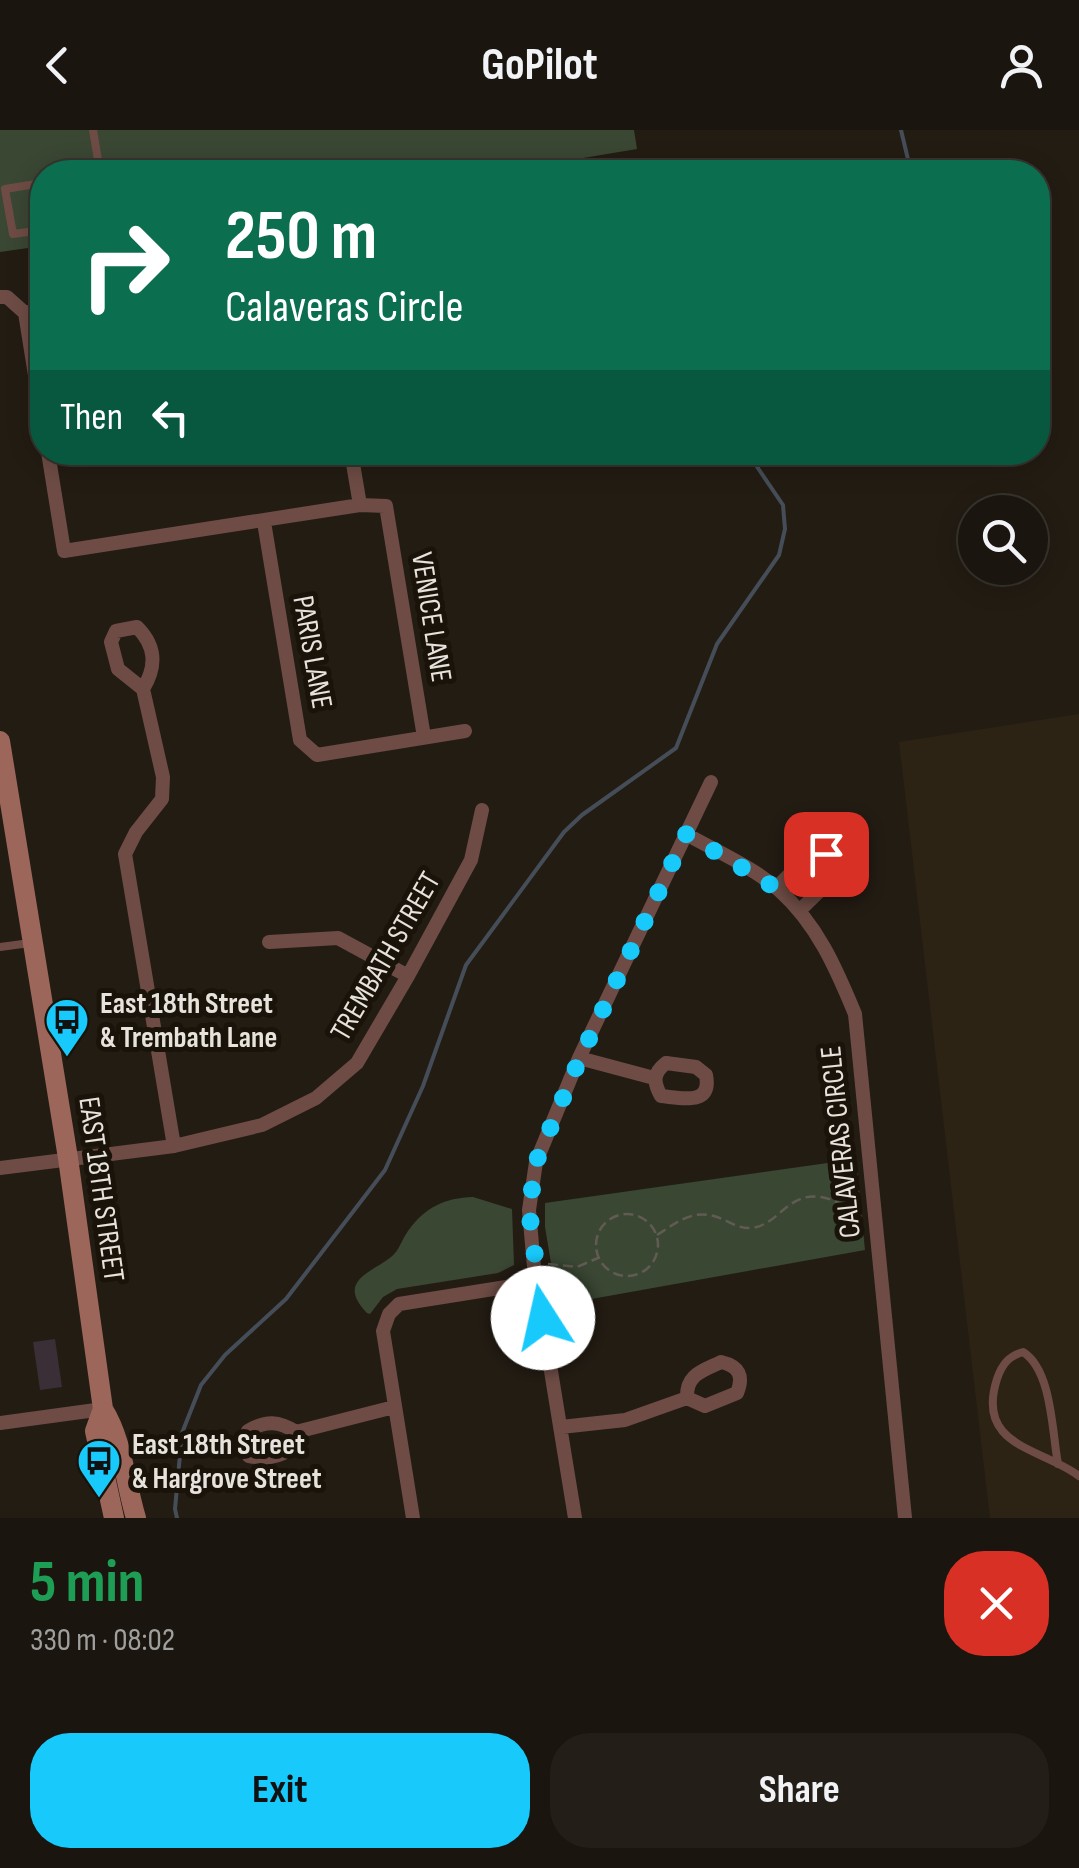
<!DOCTYPE html>
<meta charset="utf-8">
<style>
body{margin:0;font-family:"Sofia Sans Condensed",sans-serif;background:#231e17;color:#f1f3f6;height:100vh;display:flex;flex-direction:column;font-size:38px;white-space:nowrap}
*{box-sizing:border-box;margin:0}
p{font-size:32px;color:#9f9f9e}
.icon{flex:none;width:55px;height:55px;fill:none;stroke:currentColor;stroke-width:2;stroke-linecap:round;stroke-linejoin:round}
.map{position:relative;height:1388px;overflow:hidden}
.details{display:flex;flex-direction:column;background:#1a150e;flex:1}
.details>*{flex:none}
.banner{position:absolute;left:30px;top:30px;width:1020px;height:305px;border-radius:40px;box-shadow:0 5px 25px #0003,0 0 0 2px #38342e;background:#0b6e4f;color:#fff;overflow:hidden}
.tools{position:absolute;left:958px;top:365px;display:grid;gap:20px}
.tools a{display:grid;place-items:center;width:90px;height:90px;border-radius:50%;background:#1a150e;box-shadow:0 5px 25px #0003,0 0 0 2px #38342e;font-size:50px}
.pin{position:absolute;display:grid;place-items:center;width:85px;height:85px;color:#fff;margin:-42px;border-radius:20px;box-shadow:0 5px 15px #0006}
.me{position:absolute;width:110px;margin:-55px;rotate:350deg;stroke-linejoin:round;filter:drop-shadow(0 0 8px #0008)}
.turn{display:flex;align-items:center;gap:35px;height:210px;padding:0 30px;font-size:45px}
.turn .icon{width:130px;height:130px;stroke-width:2.5}
.turn b{display:block;font-size:70px;line-height:85px}
.then{display:flex;align-items:center;height:95px;padding:0 30px;background:#0003;gap:20px;font-size:38px}
.round{display:grid;place-items:center;flex:none;width:105px;height:105px;border-radius:40px;background:#231e17}
.summary{display:flex;align-items:center;justify-content:space-between;height:170px;padding:0 30px}
h1{font-size:60px;font-weight:700;line-height:75px;color:#1e9e55}
.primary-button{display:flex;gap:20px;margin-top:auto;padding:20px 30px}
.primary-button a{flex:1;height:115px;border-radius:40px;background:#18cafc;color:#111;font-size:40px;font-weight:700;line-height:115px;text-align:center}
.primary-button a+a{background:#231e17;color:#f1f3f6}
header{display:flex;justify-content:space-between;align-items:center;height:130px;padding:0 30px;background:#1a150e;font-size:45px;font-weight:700}
.map>svg:first-child{display:block}
</style>
<header><svg class="icon" aria-label="back" viewBox="0 0 24 24"><path d="M15 5l-7 7 7 7"/></svg>GoPilot<svg class="icon" aria-label="person" viewBox="0 0 24 24"><circle cx="12" cy="8" r="4"/><path d="M4 21q1-7 8-7t8 7"/></svg></header>
<div class="map">
<svg width="1079" height="1388" viewBox="0 0 1079 1388">
<rect width="100%" height="100%" fill="#231c13"/>
<!-- built -->
<path fill="#2d2314" d="M1079 584V1388H990L899 612Z"/>
<!-- green -->
<path fill="#3a4733" d="M0 0H634L637 19 499 42H42V116L0 122Z
M856 1029 865 1120 558 1175 545 1097V1073Z
M473 1067 512 1079 514 1135 498 1143 397 1159 383 1167 370 1184 367 1183C336 1151 371 1143 391 1127 399 1121 402 1109 408 1101 425 1077 445 1068 473 1067Z"/>
<g fill="none" stroke-linecap="round" stroke-linejoin="round">
<!-- stream -->
<path stroke="#454e58" stroke-width="4" d="M901 0 911 42
M177 1388 175 1379 182 1303 201 1255 225 1225 286 1169 385 1040 423 956 466 835 564 702 582 685 676 618 717 514 779 425 785 399 783 375 747 322"/>
</g>
<!-- building -->
<path fill="#3a2f36" d="M55 1209 62 1257 40 1260 33 1212Z"/>
<g fill="none" stroke-linecap="round" stroke-linejoin="round">
<!-- path -->
<path stroke="#625b53" stroke-width="2.5" stroke-dasharray="10 5" stroke-linecap="butt" d="M596 1115a31 31 0 1 1 62 0a31 31 0 1 1-62 0Z
M657 1105C679 1091 695 1077 722 1089 731 1093 740 1099 752 1098 780 1094 787 1062 821 1067 835 1069 845 1078 858 1080
M548 1134 577 1137 598 1128"/>
<!-- lane -->
<path stroke="#6e4c45" stroke-width="8" d="M93 0 100 42
M42 53 5 59 13 104 42 100
M0 817 30 813
M1058 1334C1052 1302 1052 1240 1023 1222 1009 1226 1002 1234 997 1249 975 1317 1042 1318 1079 1346"/>
<!-- street -->
<path stroke="#6e4c45" stroke-width="14" d="M0 167H7L25 183 42 289
M25 183 42 180
M48 322 64 421 360 375 386 376 424 607
M351 322 360 375
M264 392 300 610 317 625 465 601
M143 559 118 539 111 512 116 501 137 497C156 516 157 536 143 559L163 647 162 669 136 702 125 724 174 1016
M686 704C716 721 753 737 779 760 817 794 836 838 855 884L905 1388
M776 758C792 743 823 704 836 739L832 749 799 781
M269 812 338 808 408 846
M579 928 654 948
M666 933 696 937 706 945C712 976 682 968 661 966 653 952 653 943 666 933Z
M0 1038 174 1016 262 995 316 968 357 933 408 846 471 730 482 680
M721 1232C739 1236 744 1246 737 1263L705 1276 687 1268C686 1244 703 1241 721 1232Z
M0 1293 103 1279
M561 1297 625 1290 687 1268
M296 1302 292 1318C278 1328 265 1329 249 1326L245 1310 248 1301C266 1290 279 1291 296 1302L394 1277
M413 1388 383 1201 389 1184 399 1174 537 1152
M575 1388 534 1137 529 1080 536 1032 579 928 711 652"/>
<!-- secondary -->
<path stroke="#9c665b" stroke-width="20" d="M0 611 68 1028 103 1279C123 1311 125 1352 136 1388
M103 1279 95 1301 114 1388"/>
</g>
<g fill="none" stroke-linecap="round" stroke-linejoin="round">
<!-- route -->
<path stroke="#18cafc" stroke-width="18" stroke-dasharray="0 32.4" d="M543 1188 529 1080 536 1032 580 928 686 704 776 758 812 725 826 724"/>
</g>
<!-- icons -->
<defs>
<symbol id="bus-pin" viewBox="-11 -11 22 30"><path d="M0 17L-7.5 6A9.5 9.5 0 1 1 7.5 6Z" fill="#18cafc" stroke="#19130a"/><path d="M-5-6H5V4H4V6H2V4H-2V6H-4V4H-5ZM-3.5-4V0h7V-4ZM-3.5 1.2v1.5H-2V1.2ZM2 1.2v1.5H3.5V1.2Z" fill="#111"/></symbol>
</defs>
<g fill-rule="evenodd">
<use href="#bus-pin" x="42" y="865" width="50" height="68"/>
<use href="#bus-pin" x="74" y="1306" width="50" height="68"/>
</g>
<g text-anchor="middle" stroke-width="10" stroke-linejoin="round" paint-order="stroke">
<!-- street labels -->
<g font-size="30" fill="#e7e2dc" stroke="#19130a">
<text transform="translate(432 487) rotate(81)" y="10">VENICE LANE</text>
<text transform="translate(313 522) rotate(80)" y="10">PARIS LANE</text>
<text transform="translate(385 826) rotate(-60)" y="10">TREMBATH STREET</text>
<text transform="translate(840 1012) rotate(-96)" y="10">CALAVERAS CIRCLE</text>
<text transform="translate(102 1059) rotate(82)" y="10">EAST 18TH STREET</text>
</g>
<!-- poi labels -->
<g font-size="30" font-weight="bold" fill="#e7e2dc" stroke="#19130a" text-anchor="start">
<text x="100" y="883">East 18th Street<tspan x="100" dy="34">&amp; Trembath Lane</tspan></text>
<text x="132" y="1324">East 18th Street<tspan x="132" dy="34">&amp; Hargrove Street</tspan></text>
</g>
</g>
</svg>
<div class="tools">
<a><svg class="icon" aria-label="search" viewBox="0 0 24 24"><circle cx="10" cy="10" r="6"/><path d="M15 15l6 6"/></svg></a>
</div>
<div class="pin" style="left:826px;top:724px;background:#d93025"><svg class="icon" aria-label="arrive" viewBox="0 0 24 24"><path d="M6 21V4h12l-3 4 3 4H6"/></svg></div>
<svg class="me" style="left:543px;top:1188px" viewBox="-20 -20 40 40"><circle r="19" fill="#fff"/><path d="M0-13L10 11 0 6-10 11z" fill="#18cafc"/></svg>
<div class="banner">
<div class="turn"><svg class="icon" aria-label="right" viewBox="0 0 24 24"><path d="M7 20v-9h11M14 6l5 5-5 5"/></svg><div><b>250 m</b>Calaveras Circle</div></div>
<div class="then">Then<svg class="icon" aria-label="left" viewBox="0 0 24 24"><path d="M17 20v-9H6M10 6l-5 5 5 5"/></svg></div>
</div>
</div>
<section class="details">
<div class="summary"><div><h1>5 min</h1><p>330 m · 08:02</p></div><a class="round" style="background:#d93025;color:#fff"><svg class="icon" aria-label="close" viewBox="0 0 24 24"><path d="M6 6l12 12M18 6L6 18"/></svg></a></div>
<div class="primary-button"><a>Exit</a><a>Share</a></div>
</section>
